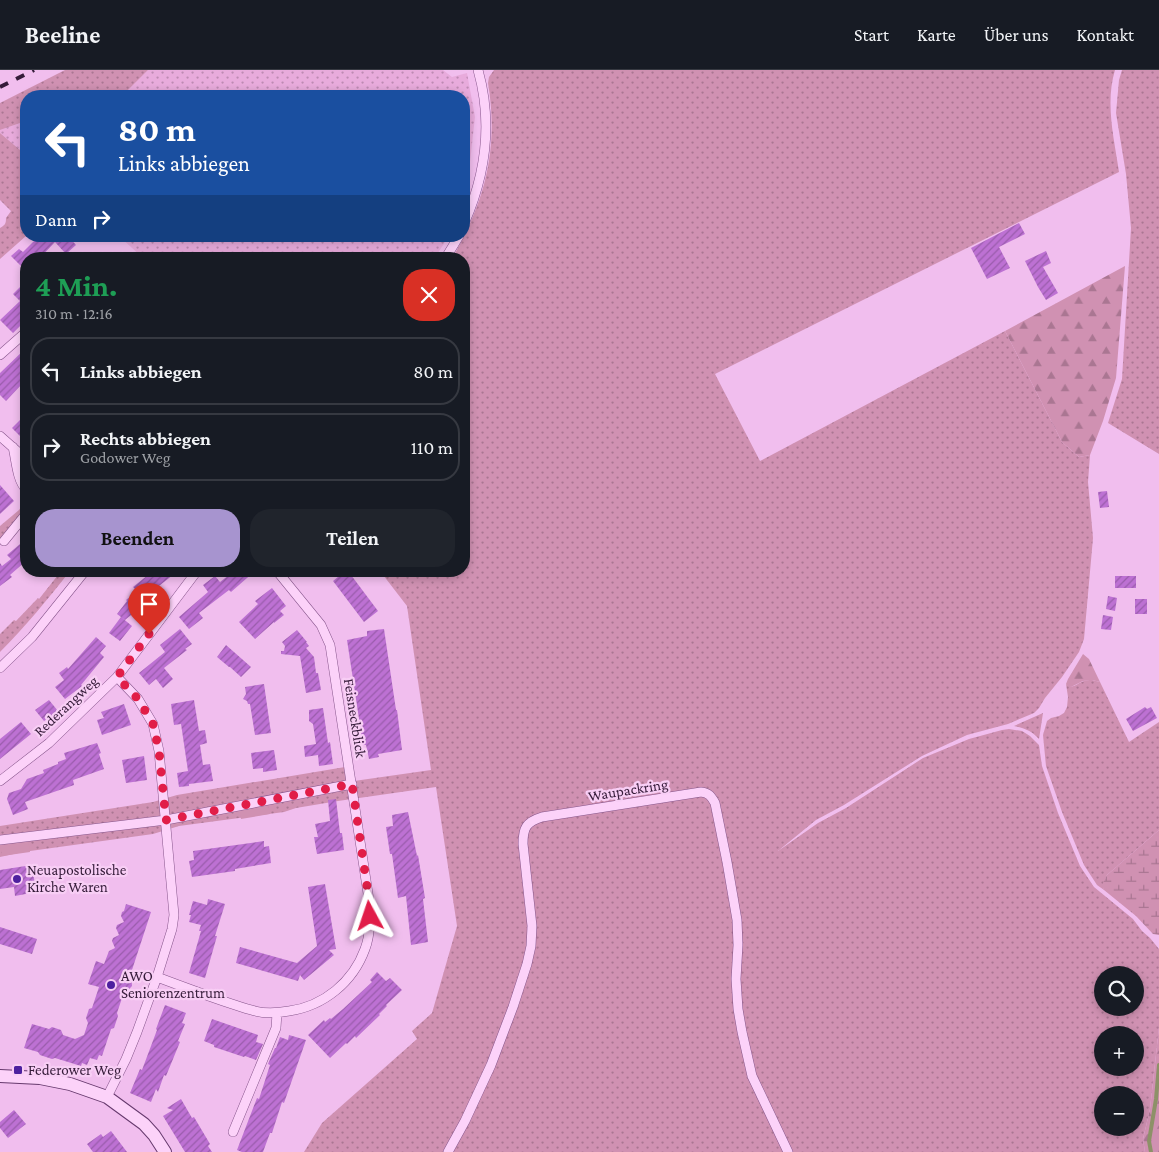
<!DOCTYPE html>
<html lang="de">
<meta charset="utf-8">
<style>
body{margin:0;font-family:"Crimson Pro",serif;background:#20242c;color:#f1f3f6;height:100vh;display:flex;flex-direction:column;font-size:19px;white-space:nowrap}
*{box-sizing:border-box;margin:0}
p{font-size:16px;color:#9ea1a6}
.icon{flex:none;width:28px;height:28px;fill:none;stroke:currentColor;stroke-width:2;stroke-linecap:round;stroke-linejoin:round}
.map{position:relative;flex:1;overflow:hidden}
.details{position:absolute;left:20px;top:182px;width:450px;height:325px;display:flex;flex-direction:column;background:#171b24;border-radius:20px;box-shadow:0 2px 8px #0003}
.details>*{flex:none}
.top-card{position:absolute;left:20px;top:20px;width:450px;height:152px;border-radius:20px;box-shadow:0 2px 8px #0003;background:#1a4fa0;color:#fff;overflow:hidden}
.fabs{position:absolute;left:1094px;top:896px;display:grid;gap:10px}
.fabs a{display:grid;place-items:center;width:50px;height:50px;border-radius:50%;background:#171b24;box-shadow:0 2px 8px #0003;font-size:25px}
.pin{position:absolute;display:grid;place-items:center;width:42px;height:42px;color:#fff;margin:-51px -21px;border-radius:50% 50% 50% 0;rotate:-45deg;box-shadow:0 0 5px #0007}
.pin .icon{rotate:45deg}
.me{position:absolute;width:55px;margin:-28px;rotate:355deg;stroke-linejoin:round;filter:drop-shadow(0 0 4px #0008)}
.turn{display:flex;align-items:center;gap:18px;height:105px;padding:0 15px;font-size:22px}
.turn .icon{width:65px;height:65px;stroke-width:2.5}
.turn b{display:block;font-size:35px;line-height:42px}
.then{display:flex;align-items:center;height:48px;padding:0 15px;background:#0003;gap:10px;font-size:19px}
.round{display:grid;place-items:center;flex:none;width:52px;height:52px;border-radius:20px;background:#20242c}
.overview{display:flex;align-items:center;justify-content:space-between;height:85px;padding:0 15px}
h1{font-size:30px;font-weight:700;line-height:38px;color:#1e9e55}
.action{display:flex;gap:10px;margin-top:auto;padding:10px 15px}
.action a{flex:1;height:58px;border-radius:20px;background:#a794cf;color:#111;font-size:20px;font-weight:700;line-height:58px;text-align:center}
.action a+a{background:#20242c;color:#f1f3f6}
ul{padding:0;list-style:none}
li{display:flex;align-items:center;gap:15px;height:68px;margin:0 10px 8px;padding:0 5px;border:2px solid #363941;border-radius:20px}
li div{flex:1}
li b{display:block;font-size:19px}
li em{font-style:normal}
header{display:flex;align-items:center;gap:30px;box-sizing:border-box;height:70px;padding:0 25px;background:#171b24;border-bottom:1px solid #363941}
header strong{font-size:24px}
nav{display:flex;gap:28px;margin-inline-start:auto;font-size:18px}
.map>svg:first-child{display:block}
</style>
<header>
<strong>Beeline</strong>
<nav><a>Start</a><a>Karte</a><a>Über uns</a><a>Kontakt</a></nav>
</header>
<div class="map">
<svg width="1159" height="1082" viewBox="0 0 1159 1082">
<defs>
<pattern id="farmland-dots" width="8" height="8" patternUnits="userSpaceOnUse" patternTransform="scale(1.25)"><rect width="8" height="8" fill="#e8abdc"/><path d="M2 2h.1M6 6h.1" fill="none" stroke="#bd8ab3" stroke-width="1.8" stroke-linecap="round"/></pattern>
<pattern id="grass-dots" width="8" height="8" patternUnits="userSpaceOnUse" patternTransform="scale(1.25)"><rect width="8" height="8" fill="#d091b2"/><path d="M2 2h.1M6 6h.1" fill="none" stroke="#aa7692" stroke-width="1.8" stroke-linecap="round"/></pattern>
<pattern id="forest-firs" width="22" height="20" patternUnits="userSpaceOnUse" patternTransform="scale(1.25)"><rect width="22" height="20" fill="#d091b2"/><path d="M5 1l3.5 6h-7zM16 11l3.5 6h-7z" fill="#aa7692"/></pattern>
<pattern id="wetland-marsh" width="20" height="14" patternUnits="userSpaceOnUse" patternTransform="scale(1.25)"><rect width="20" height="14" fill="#d091b2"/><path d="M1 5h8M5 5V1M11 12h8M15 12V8" fill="none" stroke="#aa7692"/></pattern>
<pattern id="building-hatch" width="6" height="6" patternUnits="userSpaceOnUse" patternTransform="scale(1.25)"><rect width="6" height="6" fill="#bd71d3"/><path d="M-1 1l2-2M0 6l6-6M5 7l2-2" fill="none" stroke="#9a5cac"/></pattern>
</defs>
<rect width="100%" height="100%" fill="#f1beee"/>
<!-- farmland -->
<path fill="url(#farmland-dots)" d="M148 0H443L452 7 467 3 475 47 468 110 464 122V26H122Z
M26 51V85L0 63V60Z
M119 166H448L445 172 434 189H144Z"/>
<!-- grass -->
<path fill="url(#grass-dots)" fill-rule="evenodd" d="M65 0H148L122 26H26V51L0 60V33Z
M494 0H1115C1105 33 1114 68 1119 102L715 304 760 391 1005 261 1062 372 1079 387 1090 385 1088 412 1093 468 1084 569 1079 582 1062 607 1045 628 1039 638 1034 643 1008 654 967 665 922 686 844 735 816 750 778 781 818 753 846 738 923 688 969 669 1002 660 1009 659 1022 661 1030 666 1039 675 1042 696 1058 743 1080 796 1094 817 1133 849 1142 861 1150 868 1159 879V957L1150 1039 1143 1069 1145 1082H304L322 1053 417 969 412 961 432 943 457 856 436 717 338 731 296 738 284 742 179 756 153 764 23 782 0 787V756L153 732 177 725 345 697 347 712 431 700 407 536 380 501H464V189H452C485 131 499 79 488 13L489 7ZM1102 905H1135V938H1102ZM1102 965H1135V998H1102ZM1102 1025H1135V1058H1102Z
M1122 0H1159V384L1108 353 1122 309 1131 158 1126 104 1116 43 1119 10Z
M0 63 26 85V166L0 189V158C5 155 6 154 6 148L11 141 0 130Z
M26 430V438L0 473V456L19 440Z
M58 501H70C48 529 25 557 0 582V564L14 550 16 551 38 528 39 529 58 505 57 503Z
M1092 610 1100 612 1129 672 1159 652V760L1107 805 1103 815 1104 820 1097 815 1084 795 1062 742 1046 696 1043 665 1047 651 1051 648 1059 646 1064 643 1067 637 1068 627 1066 614C1073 620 1077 613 1084 611 1086 610 1089 610 1092 610Z
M1043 643 1039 669C1032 661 1025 658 1014 656Z"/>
<!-- forest -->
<path fill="url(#forest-firs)" d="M1125 196 1116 308 1103 351 1090 385 1079 387 1062 372 1005 261Z
M1083 584 1089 589 1100 612 1092 610 1083 611 1071 617 1068 616 1066 614 1068 609Z
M1159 957V1082H1145L1143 1069 1150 1039Z"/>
<!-- wetland -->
<path fill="url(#wetland-marsh)" d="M1159 760V865L1153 864 1136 846 1104 820 1102 815 1107 805Z"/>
<!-- park -->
<path fill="#d091b2" d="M268 733 270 744 241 749 239 737Z
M28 769 30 782 2 786 0 773Z"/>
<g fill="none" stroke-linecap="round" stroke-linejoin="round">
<!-- stream -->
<path stroke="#8d9168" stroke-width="4" d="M1151 1082 1149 1071 1156 1029 1159 995"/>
</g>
<!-- building -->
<path fill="url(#building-hatch)" d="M1019 153 1025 164 999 177 1010 198 987 209 971 178Z
M39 166H68L76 175 66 184 55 172 39 189H26V201L11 186 19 179 23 182Z
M1046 181 1051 193 1043 197 1058 223 1046 230 1038 217 1025 191Z
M26 211V250L13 263 0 250 20 231 13 224Z
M26 278V319L22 314 6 331 0 325V303Z
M20 350 26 356V372L12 358Z
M0 415 14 431 0 444Z
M1107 421 1109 437 1100 438 1098 422Z
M26 469V491L10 505 12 507 0 516V493L2 496 11 489 7 485Z
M153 501H178L150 523 153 527 125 550 117 544 127 531 126 530 137 521 133 517Z
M234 501H255L231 522 229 520 199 543 203 548 189 559 179 547 208 522 203 515 215 506 220 512Z
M335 501H348L378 541 364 552 333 511 339 506Z
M1115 506H1136V518H1115Z
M272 518 286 536 280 541 284 545 274 553V552L255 569 239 552 258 534 255 531Z
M1108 526 1117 528 1115 541 1106 539Z
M1135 529H1147V544H1135Z
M1103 545 1113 547 1111 560 1101 559Z
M121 547 132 556 120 571 109 563Z
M180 559 192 574 185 579 187 580 164 598 173 609 163 618 156 609 149 615 139 603 165 582 160 575Z
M384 559 396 640H397L402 680 378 684 379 687 369 689 366 675H363L347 570 367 566V561Z
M297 560 307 572H306L309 576 306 578 314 587 316 603H318L321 620 306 623 300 586 281 584V581H284L285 576 282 572Z
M96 567 106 576 100 583 104 587 81 615 82 616 65 629 55 617 64 610 59 603 67 597 68 599Z
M226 575 251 597 241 607 230 597H229L217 587Z
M264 614 271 663 255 665 250 634H248L247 631 243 629 246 624 245 617Z
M49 630 58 641 44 651 35 640Z
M194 630 199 661 205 660 207 673 200 675 203 695 210 694 213 711 189 714V716L179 717 177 703 188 701 181 654 174 655 171 634Z
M124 634 131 655 102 665 97 650 104 648 101 642Z
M1145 637 1147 639 1151 637 1157 648 1133 661 1126 649Z
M323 638 328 673 330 672 333 694 319 696 318 685 305 687 304 676 316 674 313 654 309 651V640Z
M21 652 31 664 0 689V669Z
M97 673 101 683 99 684 104 699 73 710 74 715 25 732 28 739 13 745 7 729 9 723 21 719 27 709 44 703 43 700 58 694V692L66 689 64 683Z
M274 680 277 700 263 702V698L253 699 251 683Z
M144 686 147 710 126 713 122 690Z
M336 729 340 763H342L344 780 317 784 314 767H318L315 754 330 751 328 730Z
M408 742 417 786 418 785 425 828 423 829 428 872 411 875 406 826 398 828 392 784H390L386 757 393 756 392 745Z
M264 771V777L269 776 271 793 235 799V801L192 807 189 791 194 790 193 781Z
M32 795 36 822 15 826 14 817 0 819V800Z
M325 814 336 879 329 880 334 885 304 910 300 905 298 911 236 893 240 877 297 893 317 876 308 817Z
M208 829 225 834 215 866H217L205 908 189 903 201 861H199L201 855 189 852 191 845H189L193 831 207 835Z
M126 834 151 842 131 903 132 916 123 925 117 943 118 946 114 958 111 959 102 986 99 985 97 990 90 988 87 995 82 993 81 996 55 988 52 989 40 985 38 982 24 978 32 954 49 959 52 957 61 960 63 965 75 969 84 965 88 953 86 948 89 939 92 938 99 917 88 914 96 891 104 894 109 881 115 878 112 871 113 868 119 865 116 858 117 855 124 852 121 846 122 842 124 841Z
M0 857 37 869 32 884 0 874Z
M377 902 386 911 390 908 402 920 386 935 387 936 379 944 380 945 356 968 355 966 347 974 346 973 330 988 308 965 324 950 325 952 330 948 331 949 343 939 372 912 370 910Z
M165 935 186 943 182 953 185 954 178 971 180 972 166 1006 164 1005 158 1022 156 1019 151 1032 130 1023 140 999 142 1000 157 960 156 959Z
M212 949 258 965 256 972 263 974 256 990 245 986 244 987 214 977V975L204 971Z
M289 965 306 970 284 1033 282 1032 272 1063H270L263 1082H242L237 1080 257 1028 259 1029 270 995 268 994 275 978H276L280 967 288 970Z
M181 1029 192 1048 194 1047 210 1074 208 1076 212 1082H185L163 1046 173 1040 167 1038Z
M14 1040 26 1054 8 1068 0 1058V1052Z
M111 1061 127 1082H93L87 1074 101 1064 103 1067Z"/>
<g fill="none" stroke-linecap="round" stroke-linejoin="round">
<defs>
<path id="street" d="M464 154C486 104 493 53 478 0
M445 189 459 166
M0 285 26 262
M0 366 26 389
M13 377C16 389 17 411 26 419
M4 471 26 444
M0 598 32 567 85 501
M0 711 49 673 117 607 197 501
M0 770 166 750 352 714
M157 907C181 916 205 925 229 933 238 936 246 939 255 941 266 944 278 943 289 941 324 936 353 912 365 879 371 863 370 846 369 830L330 575 321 555 277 501
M107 1027 126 989 137 962 157 907 172 859 174 845 159 681 153 654 138 629 117 607
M233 1062 276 958 277 943
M448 1082 465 1051 491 995 513 937 527 894 531 876 532 856 523 774C523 758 526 752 542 747L701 722C709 723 711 726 715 733L727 792 737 850 738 875 736 909 738 939 742 962 752 1006 788 1082"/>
<path id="secondary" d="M0 1006 40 1008 70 1014 107 1027 144 1054 154 1065 165 1082"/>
</defs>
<!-- street casing -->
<use href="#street" stroke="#86558b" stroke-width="10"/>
<!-- secondary casing -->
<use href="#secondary" stroke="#66396d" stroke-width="14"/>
<!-- street -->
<use href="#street" stroke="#fcd2f9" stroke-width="9"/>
<!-- secondary -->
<use href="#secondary" stroke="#fcd2f9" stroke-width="12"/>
<!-- rail -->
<path stroke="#351b39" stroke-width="4" stroke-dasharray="9 9" stroke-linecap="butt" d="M0 17 34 0"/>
</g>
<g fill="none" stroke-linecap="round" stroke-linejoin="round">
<!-- route -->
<path stroke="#e11d48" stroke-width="9" stroke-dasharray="0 16.2" d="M149 564 117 607 138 629 153 654 159 681 166 750 352 714 369 830 370 846"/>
</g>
<!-- markers -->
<g fill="#4d209f" stroke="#f8cef5" stroke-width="2">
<circle cx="17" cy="809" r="5"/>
<circle cx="111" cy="915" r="5"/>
<rect x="13" y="995" width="10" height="10" rx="2.5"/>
</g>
<g text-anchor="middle" stroke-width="4.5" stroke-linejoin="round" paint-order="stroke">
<!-- street labels -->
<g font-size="15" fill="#351b39" stroke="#f8cef5">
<text transform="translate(66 636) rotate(-43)" y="5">Rederangweg</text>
<text transform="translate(355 648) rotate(81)" y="5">Feisneckblick</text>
<text transform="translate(628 720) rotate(-9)" y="5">Waupackring</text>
</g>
<!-- poi labels -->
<g font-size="15" fill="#351b39" stroke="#f8cef5" text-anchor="start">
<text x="27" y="805">Neuapostolische<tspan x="27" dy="17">Kirche Waren</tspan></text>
<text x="121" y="911">AWO<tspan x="121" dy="17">Seniorenzentrum</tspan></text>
<text x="28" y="1005">Federower Weg</text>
</g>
</g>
</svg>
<div class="fabs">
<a><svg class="icon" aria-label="search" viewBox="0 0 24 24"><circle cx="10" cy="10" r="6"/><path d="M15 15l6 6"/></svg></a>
<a>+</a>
<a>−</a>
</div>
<div class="pin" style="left:149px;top:564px;background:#d93025"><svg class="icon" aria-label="arrive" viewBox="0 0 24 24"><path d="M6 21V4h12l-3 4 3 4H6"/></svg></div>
<svg class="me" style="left:370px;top:846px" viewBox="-20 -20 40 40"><path d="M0-17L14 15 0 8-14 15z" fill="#e11d48" stroke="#fff" stroke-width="4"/></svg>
<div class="top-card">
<div class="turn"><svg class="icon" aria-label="left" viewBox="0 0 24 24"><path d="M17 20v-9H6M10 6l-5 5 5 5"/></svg><div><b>80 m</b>Links abbiegen</div></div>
<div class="then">Dann<svg class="icon" aria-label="right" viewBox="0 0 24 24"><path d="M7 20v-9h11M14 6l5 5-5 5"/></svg></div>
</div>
<section class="details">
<div class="overview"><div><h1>4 Min.</h1><p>310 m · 12:16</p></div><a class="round" style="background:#d93025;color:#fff"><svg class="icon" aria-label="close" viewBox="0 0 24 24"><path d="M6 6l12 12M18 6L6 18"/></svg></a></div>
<ul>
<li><svg class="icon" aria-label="left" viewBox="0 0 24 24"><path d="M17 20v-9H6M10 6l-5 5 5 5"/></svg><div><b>Links abbiegen</b></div><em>80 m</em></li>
<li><svg class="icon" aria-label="right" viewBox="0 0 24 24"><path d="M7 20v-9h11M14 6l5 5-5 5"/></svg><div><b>Rechts abbiegen</b><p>Godower Weg</p></div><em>110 m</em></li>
</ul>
<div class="action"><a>Beenden</a><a>Teilen</a></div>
</section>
</div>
